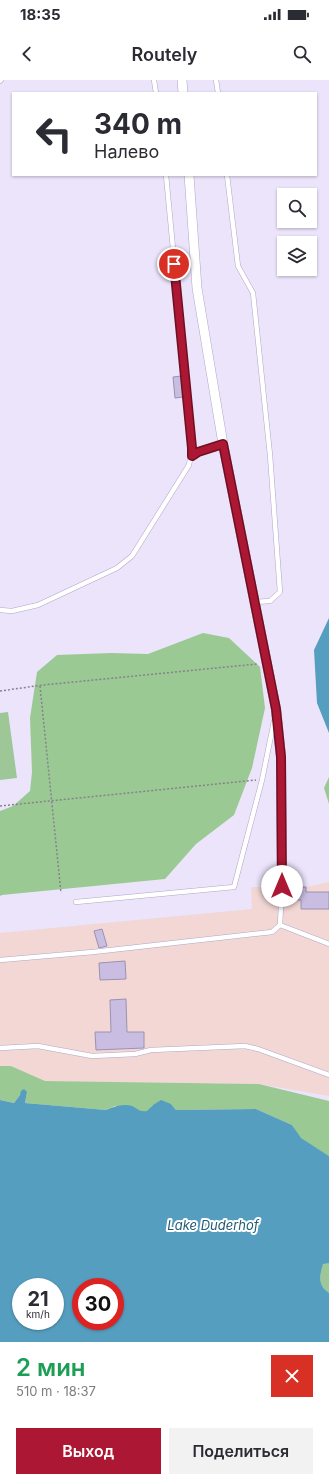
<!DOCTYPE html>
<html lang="ru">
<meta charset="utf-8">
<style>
body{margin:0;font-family:Inter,sans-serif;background:#f2f2f3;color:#2b2b33;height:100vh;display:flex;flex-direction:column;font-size:15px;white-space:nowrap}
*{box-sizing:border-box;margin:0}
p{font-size:13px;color:#7c7c81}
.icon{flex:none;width:22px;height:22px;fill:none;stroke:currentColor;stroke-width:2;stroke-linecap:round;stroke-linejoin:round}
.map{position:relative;height:1262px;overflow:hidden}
.drawer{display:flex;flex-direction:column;background:#fff;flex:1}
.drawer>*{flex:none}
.guide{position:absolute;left:12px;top:12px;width:305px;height:84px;border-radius:0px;box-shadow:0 1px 3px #0004;background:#fff;color:#2b2b33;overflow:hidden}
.buttons{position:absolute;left:277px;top:108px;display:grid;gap:8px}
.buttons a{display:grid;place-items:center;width:40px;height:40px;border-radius:0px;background:#fff;box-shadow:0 1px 3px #0004;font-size:20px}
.speed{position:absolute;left:12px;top:1198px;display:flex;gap:8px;font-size:20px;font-weight:700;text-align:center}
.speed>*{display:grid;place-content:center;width:52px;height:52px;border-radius:50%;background:#fff;box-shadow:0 1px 3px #0004;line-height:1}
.speed small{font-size:10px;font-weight:400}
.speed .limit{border:6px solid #d22;background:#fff;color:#111}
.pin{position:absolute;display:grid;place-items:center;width:34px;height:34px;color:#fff;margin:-17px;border:2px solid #fff;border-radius:50%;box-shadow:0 1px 4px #0007}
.me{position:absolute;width:44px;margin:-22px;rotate:0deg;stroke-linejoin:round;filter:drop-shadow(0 0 3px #0008)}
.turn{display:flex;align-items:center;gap:14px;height:84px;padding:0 16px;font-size:18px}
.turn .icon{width:52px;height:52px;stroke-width:2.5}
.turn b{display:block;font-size:28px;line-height:34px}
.round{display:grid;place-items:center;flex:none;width:42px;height:42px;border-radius:0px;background:#f2f2f3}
.headline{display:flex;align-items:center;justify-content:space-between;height:68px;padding:0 16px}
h1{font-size:24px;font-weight:600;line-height:30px;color:#1e9e55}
.button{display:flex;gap:8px;margin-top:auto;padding:8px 16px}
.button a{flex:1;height:46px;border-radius:0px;background:#ac1733;color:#fff;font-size:16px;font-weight:600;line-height:46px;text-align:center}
.button a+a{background:#f2f2f3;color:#2b2b33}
.status{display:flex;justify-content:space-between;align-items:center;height:28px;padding:0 20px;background:#fff;direction:ltr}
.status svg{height:11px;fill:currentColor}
header{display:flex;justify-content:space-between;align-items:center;height:52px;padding:0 16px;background:#fff;font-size:18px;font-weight:600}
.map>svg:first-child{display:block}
</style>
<div class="status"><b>18:35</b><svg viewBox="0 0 49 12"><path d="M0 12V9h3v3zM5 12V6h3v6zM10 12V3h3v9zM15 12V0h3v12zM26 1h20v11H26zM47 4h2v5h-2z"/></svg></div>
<header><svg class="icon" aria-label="back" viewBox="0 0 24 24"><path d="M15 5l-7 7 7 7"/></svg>Routely<svg class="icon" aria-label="search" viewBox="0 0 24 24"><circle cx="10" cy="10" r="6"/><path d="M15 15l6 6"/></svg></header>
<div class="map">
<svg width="329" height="1262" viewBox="0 0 329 1262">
<rect width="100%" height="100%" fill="#ebe4fa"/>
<!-- industrial -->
<path fill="#f2d7d5" d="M329 802V1016L259 1004 45 1001 11 986H0V853L252 829 251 807H306Z"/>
<!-- green -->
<path fill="#9dc797" d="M8 632 17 698 0 700V633Z
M323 1183H329V1213C317 1205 320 1195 323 1183Z"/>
<!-- forest -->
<path fill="#9bc993" d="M203 553 229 558 260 587 265 628 252 688 234 735 196 764 165 799 2 815 0 816V731L13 726 30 711 32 692 30 638 37 592 57 575 111 573 148 574Z
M329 697V724L324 708Z
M0 986H11L45 1001 259 1004 329 1021V1076L300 1058 292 1045 256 1029 176 1030 171 1024 153 1025 147 1032H141L115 1026 106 1030 25 1023 27 1012 20 1015 14 1023 0 1020Z"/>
<!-- water -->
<path fill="#559ebf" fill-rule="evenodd" d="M329 538V653L317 623 314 570Z
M24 1009 27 1012 25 1023 106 1030C113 1027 123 1023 132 1026 139 1029 138 1032 147 1031L153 1025 161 1020 171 1024 176 1030 256 1029 292 1045 301 1058 329 1076V1183L323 1184C320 1195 317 1205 329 1213V1262H0V1020L14 1023 20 1015 21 1011ZM21 1207H55V1241H21ZM81 1207H115V1241H81Z"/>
<!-- building -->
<path fill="#c9bee1" stroke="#9c91b2" d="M181 296 183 317 175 318 173 297Z
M293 807H306V812H329V829H301V820H293Z
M102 849 107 866 99 868 94 851Z
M125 881 126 899 100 900 99 883Z
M126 919 127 952H144V968L96 970 95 952H111L110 920Z"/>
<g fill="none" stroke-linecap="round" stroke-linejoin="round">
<defs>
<path id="lane" d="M154 0 156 13
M216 0 218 13
M0 1 1 0
M227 95 238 186 253 213 270 375 280 512 270 521 255 522
M191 376 198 372 223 364
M0 530 12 531 38 525 117 488 132 476 189 385 192 368 166 95
M76 822 234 807 262 700 274 641
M280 845 329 864
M0 880 93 872 272 852 280 845 282 806
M0 968 38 966 92 976 135 974 151 970 245 966 258 969 329 995"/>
<path id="street" d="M182 0 183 13
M189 95 197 208 223 364 276 629 281 677 282 806"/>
</defs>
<!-- lane casing -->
<use href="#lane" stroke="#b1a6c8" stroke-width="5.5"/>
<!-- street casing -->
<use href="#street" stroke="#b1a6c8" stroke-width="10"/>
<!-- path -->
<path stroke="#868091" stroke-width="1.5" stroke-dasharray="2 2" stroke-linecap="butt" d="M40 606 61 813
M0 611 43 605 257 584
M0 726 256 700"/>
<!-- lane -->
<use href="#lane" stroke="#fff" stroke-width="4.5"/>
<!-- street -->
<use href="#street" stroke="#fff" stroke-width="9"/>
</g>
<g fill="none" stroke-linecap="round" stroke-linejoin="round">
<defs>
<path id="route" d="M174 184 192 368V376L198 372 223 364 276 629 281 677 282 806"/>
</defs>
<!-- route casing -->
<use href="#route" stroke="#700f21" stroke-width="10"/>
<!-- route -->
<use href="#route" stroke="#ac1733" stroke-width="7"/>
</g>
<g text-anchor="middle" stroke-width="4" stroke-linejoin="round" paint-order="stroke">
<!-- water labels -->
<g font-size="13" font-style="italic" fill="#225b74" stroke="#fff">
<text x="213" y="1150">Lake Duderhof</text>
</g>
</g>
</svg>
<div class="buttons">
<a><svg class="icon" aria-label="search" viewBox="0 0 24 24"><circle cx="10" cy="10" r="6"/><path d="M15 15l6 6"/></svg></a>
<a><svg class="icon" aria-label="layers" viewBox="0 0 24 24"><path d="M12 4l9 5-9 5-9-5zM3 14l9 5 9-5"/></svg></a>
</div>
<div class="speed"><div>21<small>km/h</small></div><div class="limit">30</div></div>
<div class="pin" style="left:174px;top:184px;background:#d93025"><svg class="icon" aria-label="arrive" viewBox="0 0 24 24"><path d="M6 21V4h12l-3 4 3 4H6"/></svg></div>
<svg class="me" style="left:282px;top:806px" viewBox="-20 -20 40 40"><circle r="19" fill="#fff"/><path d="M0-13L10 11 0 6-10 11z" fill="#ac1733"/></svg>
<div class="guide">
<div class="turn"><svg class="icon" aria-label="left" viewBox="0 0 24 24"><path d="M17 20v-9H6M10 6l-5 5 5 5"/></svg><div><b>340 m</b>Налево</div></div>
</div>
</div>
<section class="drawer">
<div class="headline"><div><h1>2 мин</h1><p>510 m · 18:37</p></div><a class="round" style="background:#d93025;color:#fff"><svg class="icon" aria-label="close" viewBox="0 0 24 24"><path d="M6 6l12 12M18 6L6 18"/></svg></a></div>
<div class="button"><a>Выход</a><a>Поделиться</a></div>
</section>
